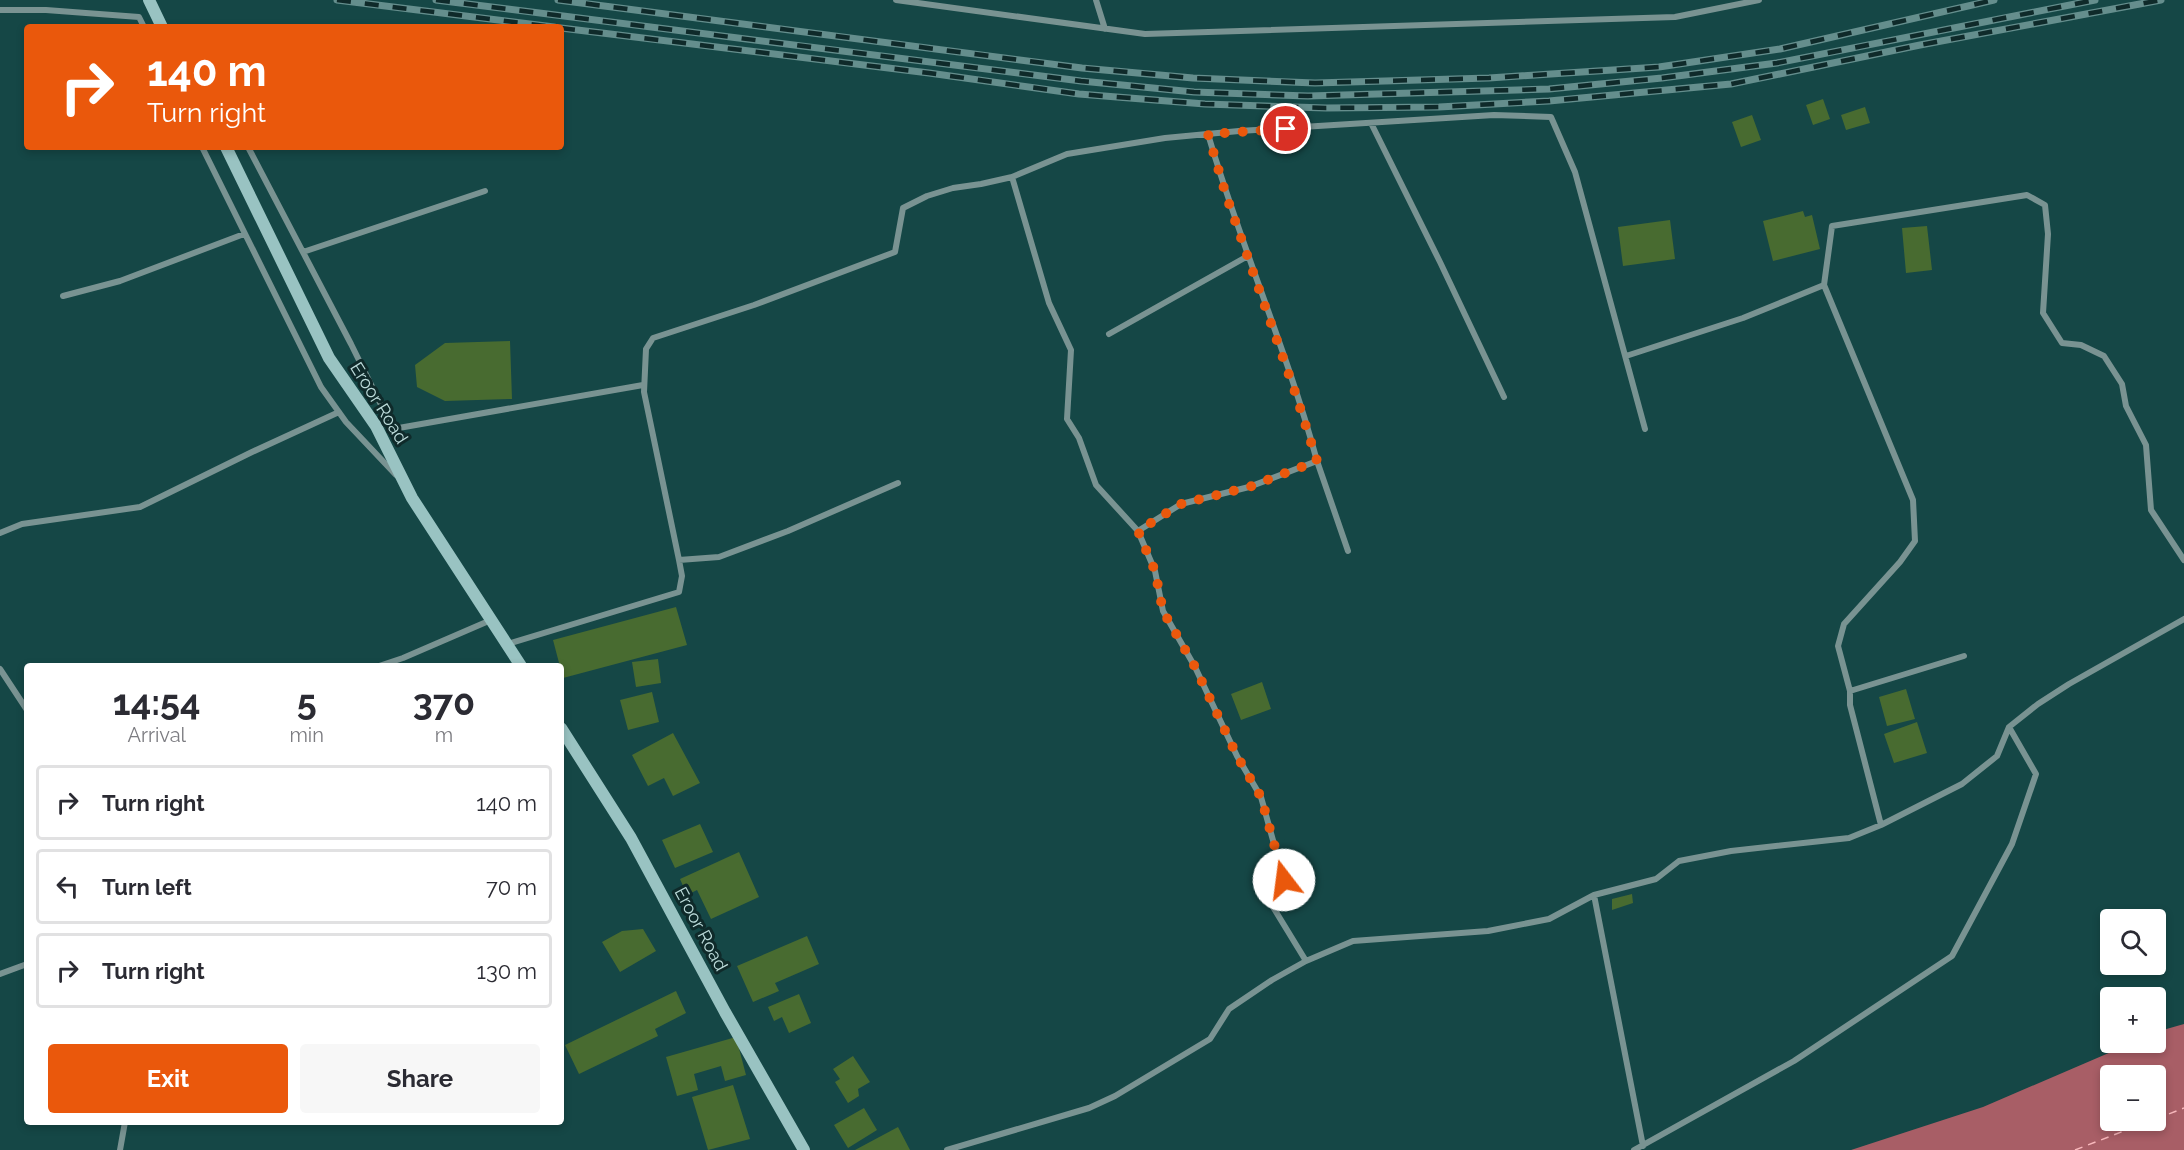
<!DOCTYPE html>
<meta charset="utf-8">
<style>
body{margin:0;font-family:Raleway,sans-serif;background:#f7f7f7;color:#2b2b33;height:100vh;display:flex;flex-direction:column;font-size:22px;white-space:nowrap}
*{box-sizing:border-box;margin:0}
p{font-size:20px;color:#7c7c81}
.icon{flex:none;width:33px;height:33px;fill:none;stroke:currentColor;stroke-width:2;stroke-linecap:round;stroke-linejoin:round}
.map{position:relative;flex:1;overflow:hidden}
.sheet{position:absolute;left:24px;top:663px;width:540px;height:462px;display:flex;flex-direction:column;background:#fff;border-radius:6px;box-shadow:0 3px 9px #0003}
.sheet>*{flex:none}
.hud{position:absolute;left:24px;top:24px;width:540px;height:126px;border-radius:6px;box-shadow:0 3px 9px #0003;background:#ea580c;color:#fff;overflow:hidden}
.tools{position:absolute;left:2100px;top:909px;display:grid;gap:12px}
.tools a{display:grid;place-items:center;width:66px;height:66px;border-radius:6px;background:#fff;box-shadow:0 3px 9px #0003;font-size:30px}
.pin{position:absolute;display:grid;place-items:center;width:51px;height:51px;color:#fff;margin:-26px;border:3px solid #fff;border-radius:50%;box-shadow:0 2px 6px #0007}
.me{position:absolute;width:66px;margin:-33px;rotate:345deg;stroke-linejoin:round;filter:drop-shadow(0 0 4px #0008)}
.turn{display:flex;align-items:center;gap:21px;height:126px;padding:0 24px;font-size:27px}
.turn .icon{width:78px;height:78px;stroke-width:2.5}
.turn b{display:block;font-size:42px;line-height:51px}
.eta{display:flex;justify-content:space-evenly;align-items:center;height:102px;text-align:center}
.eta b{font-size:36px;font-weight:700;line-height:42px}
.primary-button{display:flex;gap:12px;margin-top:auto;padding:12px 24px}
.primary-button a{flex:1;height:69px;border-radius:6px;background:#ea580c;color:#fff;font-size:24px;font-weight:700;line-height:69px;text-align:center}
.primary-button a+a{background:#f7f7f7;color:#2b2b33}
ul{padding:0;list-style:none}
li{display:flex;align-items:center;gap:18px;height:75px;margin:0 12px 9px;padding:0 12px;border:3px solid #e1e1e2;border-radius:6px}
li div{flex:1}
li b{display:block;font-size:22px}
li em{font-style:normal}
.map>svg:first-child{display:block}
</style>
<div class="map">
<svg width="2184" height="1150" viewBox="0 0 2184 1150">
<rect width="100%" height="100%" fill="#154746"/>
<!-- water -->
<path fill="#a85e66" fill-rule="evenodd" d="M2184 1024V1150H1851L1983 1107 2132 1043 2156 1042V1032ZM2110 1076H2156V1120H2110Z"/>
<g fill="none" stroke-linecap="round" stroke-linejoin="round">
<!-- ferry -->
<path stroke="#f8b8bc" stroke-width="1.5" stroke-dasharray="8 6" stroke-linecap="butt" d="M2156 1119 2184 1108
M2075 1150 2152 1120"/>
</g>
<!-- building -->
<path fill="#486b30" d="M1823 99 1830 119 1813 125 1806 105Z
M1865 107 1870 123 1846 130 1841 115Z
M1752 115 1761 140 1741 147 1732 122Z
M1803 211 1805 217 1812 215 1820 249 1773 261 1763 221Z
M1670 220 1675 259 1623 266 1618 227Z
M1927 226 1932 270 1906 273 1902 228Z
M510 341 512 399 445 401 417 387 415 365 445 343Z
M676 607 687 645 563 678 553 640Z
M658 659 661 683 636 687 632 662Z
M1262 682 1271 709 1241 720 1231 694Z
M1906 689 1915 719 1887 726 1879 697Z
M652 692 659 722 628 730 620 700Z
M1917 722 1927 753 1894 763 1884 734Z
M673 733 700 783 673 796 664 778 648 786 632 755Z
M700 824 713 852 675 868 662 840Z
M739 852 759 897 711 919 697 890 687 895 680 879Z
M1632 894 1633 903 1612 910V899Z
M643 929 656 951 620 972 602 942 622 931Z
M807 936 819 964 775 983 779 991 753 1002 737 966Z
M676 991 686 1013 655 1029 658 1036 579 1074 565 1045Z
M799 994 811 1023 789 1033 782 1017 774 1021 768 1007Z
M736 1037 746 1075 725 1081 721 1066 694 1074 698 1090 677 1096 666 1057Z
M853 1056 870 1082 858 1089 859 1096 848 1103 835 1082 840 1079 833 1069Z
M733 1085 750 1139 708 1150 692 1097Z
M864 1108 877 1130 848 1148 834 1125Z
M898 1127 910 1150H855Z"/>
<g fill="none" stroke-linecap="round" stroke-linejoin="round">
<!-- minor -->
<path stroke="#799392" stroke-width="6" d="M896 0 1145 34 1675 17 1759 0
M1096 0 1105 29
M0 10H46L139 17 144 27
M1371 123 1440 262 1504 397
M202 147 321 387 346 422 396 475
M248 147 351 344 393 429 643 385
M1012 177 1049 303 1071 350 1067 419 1079 438 1096 485 1138 531 1155 571 1163 611 1195 667 1237 756 1261 797 1284 880 1273 907 1306 961
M303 252 485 191
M63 296 120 281 244 234
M1109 334 1248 256
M1626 356 1743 318 1824 285
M1317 461 1348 551
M1138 531 1181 504 1249 487 1317 461C1287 350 1240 244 1208 134
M0 533 22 524 140 507 252 452 339 412
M679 560 719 557 788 531 898 483
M508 644 679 592 682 576 679 560 644 392 646 349 653 338 754 305 895 252 903 208 927 196 953 188 981 184 1012 177 1067 154 1165 138 1239 131 1494 115 1551 117 1575 172 1645 429
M379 666 403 658 491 620
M0 669 27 710
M1850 691 1838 646 1844 624 1900 562 1915 541 1913 500 1824 285 1832 226 2027 195 2045 205 2048 234 2043 313 2062 343 2081 345 2104 356 2122 384 2126 406 2146 445 2151 510 2184 560
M1881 825 1850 705V691L1964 656
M1594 895 1643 1146
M0 974 27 964
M120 1150 125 1122
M947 1150 1089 1108 1115 1096 1210 1039 1229 1009 1272 980 1306 961 1353 941 1488 931 1549 919 1594 895 1656 879 1679 861 1731 851 1849 838 1881 825 1962 784 1997 756 2009 727 2038 704 2069 684 2184 619
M1634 1150 1794 1061 1952 956 2012 844 2036 774 2009 727"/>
<!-- secondary -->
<path stroke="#99c3c2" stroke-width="12" d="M149 0 162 27
M226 147 329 358 376 426 412 498 521 666
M561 728 631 838 725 1012 804 1150"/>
<defs>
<path id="rail" d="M337 0 554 27
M436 0 1081 81 1194 92 1308 96 1549 89 1662 78 1777 63 2095 0
M558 0 1082 68 1193 78 1315 83 1489 78 1659 67 1780 49 1994 0
M561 28 929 73 1079 94 1205 104 1326 108 1439 107 1549 101 1731 84 1920 45 2161 0"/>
</defs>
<!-- rail casing -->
<use href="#rail" stroke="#658e8d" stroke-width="7"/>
<!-- rail -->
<use href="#rail" stroke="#0f2a2a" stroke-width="4.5" stroke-dasharray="14" stroke-linecap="butt"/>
</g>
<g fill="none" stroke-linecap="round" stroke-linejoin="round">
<!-- route -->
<path stroke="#ea580c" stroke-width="10" stroke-dasharray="0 18" d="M1284 880 1261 797 1237 756 1195 667 1163 611 1155 571 1138 531 1181 504 1249 487 1317 461 1295 392 1226 195 1208 134 1286 129"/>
</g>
<g text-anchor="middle" stroke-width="6" stroke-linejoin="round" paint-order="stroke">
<!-- street labels -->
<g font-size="18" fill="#bcdbda" stroke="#0f2a2a">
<text transform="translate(379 403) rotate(58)" y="6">Eroor Road</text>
<text transform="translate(701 929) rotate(62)" y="6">Eroor Road</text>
</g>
</g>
</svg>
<div class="tools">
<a><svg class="icon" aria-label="search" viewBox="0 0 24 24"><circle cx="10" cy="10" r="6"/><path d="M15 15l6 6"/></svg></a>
<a>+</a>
<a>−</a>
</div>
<div class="pin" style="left:1286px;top:129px;background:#d93025"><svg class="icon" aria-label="arrive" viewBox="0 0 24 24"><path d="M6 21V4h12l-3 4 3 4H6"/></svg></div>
<svg class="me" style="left:1284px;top:880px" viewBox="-20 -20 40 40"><circle r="19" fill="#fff"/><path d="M0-13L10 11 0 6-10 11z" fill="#ea580c"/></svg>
<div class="hud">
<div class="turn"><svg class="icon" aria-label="right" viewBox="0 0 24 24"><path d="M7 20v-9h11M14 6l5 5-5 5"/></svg><div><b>140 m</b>Turn right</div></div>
</div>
<section class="sheet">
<div class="eta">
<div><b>14:54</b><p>Arrival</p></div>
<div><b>5</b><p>min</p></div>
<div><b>370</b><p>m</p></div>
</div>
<ul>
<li><svg class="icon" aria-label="right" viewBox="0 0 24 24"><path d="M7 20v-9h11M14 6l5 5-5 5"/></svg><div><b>Turn right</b></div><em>140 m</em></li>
<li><svg class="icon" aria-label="left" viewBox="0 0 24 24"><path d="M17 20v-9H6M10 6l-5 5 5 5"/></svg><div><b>Turn left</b></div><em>70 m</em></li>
<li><svg class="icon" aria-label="right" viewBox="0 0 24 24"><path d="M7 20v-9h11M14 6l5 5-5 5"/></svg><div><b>Turn right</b></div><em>130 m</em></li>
</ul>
<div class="primary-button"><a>Exit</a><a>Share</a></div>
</section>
</div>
